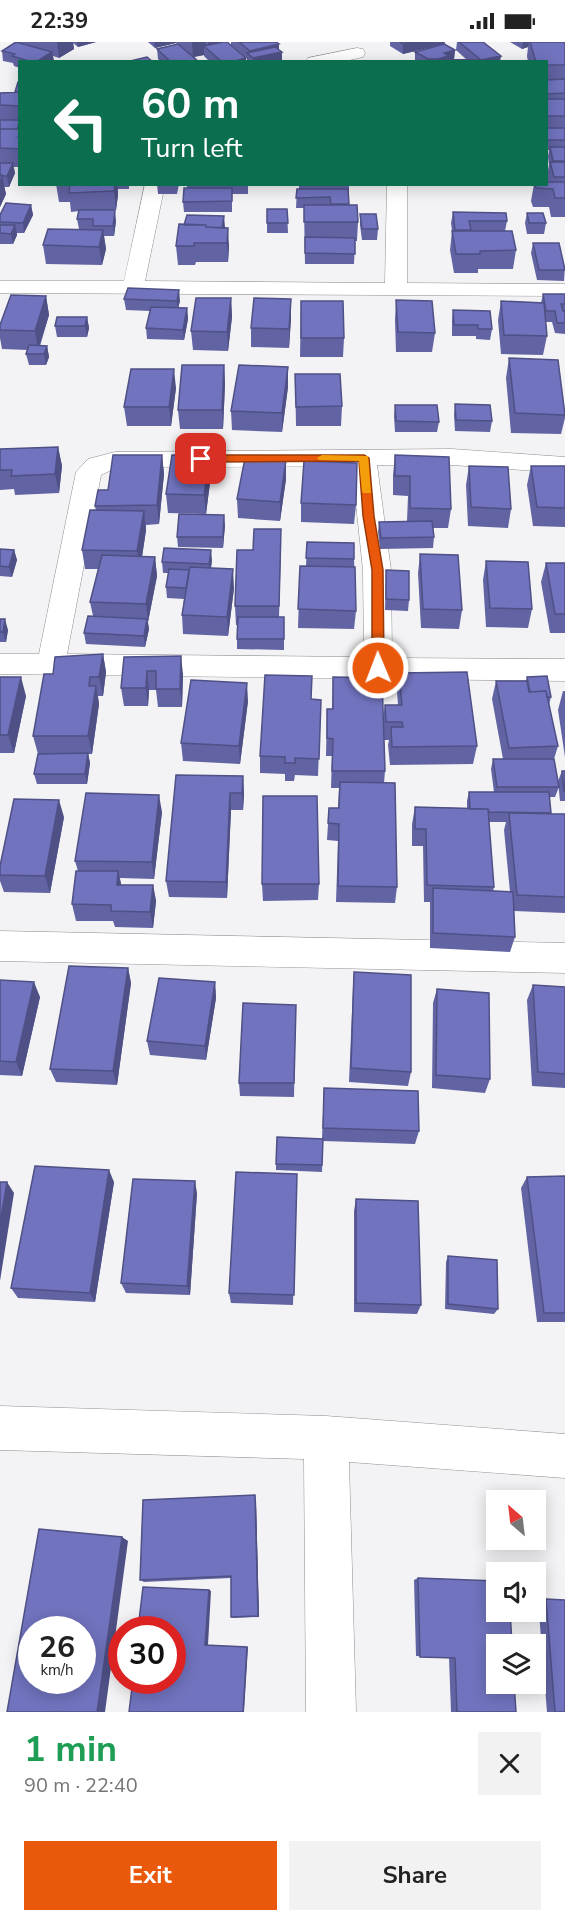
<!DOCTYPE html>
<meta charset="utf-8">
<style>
body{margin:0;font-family:"Nunito Sans",sans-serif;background:#f2f2f2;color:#222;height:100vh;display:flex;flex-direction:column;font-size:22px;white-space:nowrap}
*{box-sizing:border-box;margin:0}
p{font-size:20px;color:#767676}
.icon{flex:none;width:33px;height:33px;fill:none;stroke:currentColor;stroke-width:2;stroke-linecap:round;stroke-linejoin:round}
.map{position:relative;height:1670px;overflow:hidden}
.side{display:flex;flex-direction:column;background:#fff;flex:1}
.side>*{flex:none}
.hud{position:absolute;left:18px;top:18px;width:530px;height:126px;border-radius:0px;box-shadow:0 3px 15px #0003;background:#0b6e4f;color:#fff;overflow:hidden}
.needle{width:39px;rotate:332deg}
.controls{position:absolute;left:486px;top:1448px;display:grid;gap:12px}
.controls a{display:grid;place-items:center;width:60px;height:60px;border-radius:0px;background:#fff;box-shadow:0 3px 15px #0003;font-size:30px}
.speed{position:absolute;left:18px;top:1574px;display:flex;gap:12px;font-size:30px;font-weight:700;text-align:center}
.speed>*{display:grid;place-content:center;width:78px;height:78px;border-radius:50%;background:#fff;box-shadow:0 3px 15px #0003;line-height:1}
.speed small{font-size:15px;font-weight:400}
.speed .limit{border:9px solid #d22;background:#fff;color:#111}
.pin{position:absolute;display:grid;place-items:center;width:51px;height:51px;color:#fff;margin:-26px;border-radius:12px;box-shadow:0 3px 9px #0006}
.me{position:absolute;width:66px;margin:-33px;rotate:359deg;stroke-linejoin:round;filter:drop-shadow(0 0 4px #0008)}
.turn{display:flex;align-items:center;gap:21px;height:126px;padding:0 24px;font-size:27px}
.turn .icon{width:78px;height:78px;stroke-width:2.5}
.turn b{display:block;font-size:42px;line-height:51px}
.round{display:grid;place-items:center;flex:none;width:63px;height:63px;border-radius:0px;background:#f2f2f2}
.headline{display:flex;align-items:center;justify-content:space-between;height:102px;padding:0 24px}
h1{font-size:36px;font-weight:700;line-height:45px;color:#1e9e55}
.primary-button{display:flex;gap:12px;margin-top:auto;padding:12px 24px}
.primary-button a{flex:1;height:69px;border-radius:0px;background:#ea580c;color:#fff;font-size:24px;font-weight:700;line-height:69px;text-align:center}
.primary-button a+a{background:#f2f2f2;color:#222}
.status{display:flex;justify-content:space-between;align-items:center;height:42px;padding:0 30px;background:#fff;direction:ltr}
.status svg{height:16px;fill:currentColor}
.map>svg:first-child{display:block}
</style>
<div class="status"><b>22:39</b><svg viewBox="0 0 49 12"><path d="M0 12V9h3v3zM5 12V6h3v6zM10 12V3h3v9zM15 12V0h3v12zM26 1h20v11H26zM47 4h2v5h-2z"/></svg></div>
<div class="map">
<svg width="565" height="1670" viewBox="0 0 565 1670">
<rect width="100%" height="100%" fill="#f3f3f5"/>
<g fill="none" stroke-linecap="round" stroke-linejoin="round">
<defs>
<path id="street" d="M357 6 363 7 365 11 363 15 341 20H306L308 16Z
M145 142H165L145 239 385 241 387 142H407V241L565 242V254L0 251V239H124Z
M452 407 565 415V431L452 423H377L391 528 392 616 565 617V639L0 632V612H39L76 430 88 417 115 410ZM352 424 363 528 364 615 67 612 101 433 116 426Z
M0 889 565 901V931L0 919Z
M0 1364 326 1374 565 1392V1436L349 1420 356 1670H306L304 1417 0 1408Z"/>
</defs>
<!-- street casing -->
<use href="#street" stroke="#8d8d8f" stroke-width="1"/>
<!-- street -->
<use href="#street" fill="#fff" fill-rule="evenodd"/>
</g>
<!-- wall -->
<path fill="#6163a3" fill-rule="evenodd" d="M19 0H96L78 5 73 1 74 7 59 16 53 14 54 20H20V26L14 24 13 21 3 19 2 9 19 1Z
M148 0H218V1L246 20H210L204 14V13L194 15 199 20H161L158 17 157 7 177 2 176 1 155 6Z
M231 0H276L282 20H247V16L231 3Z
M390 0H445L444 2 455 8 454 17 467 18 456 8 457 0H483L500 20H415V10L439 3 403 12 390 4Z
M510 0H565V175H551L549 165H533L531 159 534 142H546L549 122 548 115 549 108H546V20H528L527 14 528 5 522 7Z
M20 40V125H13L15 131 9 145H4L6 152 0 165V51L15 50Z
M56 142H129V147H118V153L116 168H104L116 179 114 194H104L106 207 102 223 46 222 43 203 93 188V187H79L77 177 79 169 71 170 70 160H59Z
M157 142H179L177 152H158Z
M187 142H248V152H232V170H184L183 160 187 146Z
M299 142H349V163L358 180 357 199H355L354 222H305L304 166H296L297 147H299Z
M31 163 33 173 24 191H17V193L13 202H0V173Z
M267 167H287L288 191H267Z
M453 170 507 179 505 189 516 208 513 227H478V231H454L450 208 452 189 451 181Z
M527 171 546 181 544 192H527L525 181Z
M360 172 378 187 377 198H362L360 183Z
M184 183 225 186 229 204 228 220H196L195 223H178L176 204Z
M533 201 565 225 564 239 537 238 531 211Z
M543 252H565V292L555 291 552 280H546L547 294 543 313 501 312 498 278 501 259 541 261Z
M46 254 49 273 40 304H47L49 315 46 323H29L26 312 28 308 2 307 0 296V283Z
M231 256 232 275 228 309 193 308 191 289Z
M124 257 180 259 178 266H187L188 277 184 298 147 297 146 286 150 269 126 268Z
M291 257V276L289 306 251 305V286Z
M396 258 435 291 432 310H396L395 278Z
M301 259 344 296 343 315H300Z
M453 268 492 287 490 298 476 297V294H452V278Z
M87 275 89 286 87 295H57L55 284Z
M509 316 565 368V376L561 392 511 391 506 336Z
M224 323 225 342 223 387H180L178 368Z
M288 325V345L282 390 232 388 231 369Z
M295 332 342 364 341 384H296Z
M176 346 171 384H127L124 365Z
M455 362 492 379 490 390 455 389 454 373Z
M395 363 439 380 437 390H395L394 374Z
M58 405 62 424 59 451 15 453 14 447 0 448V407Z
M162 413 164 432 159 482 146 483V488L142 515H155L157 534 148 580 149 587 145 605 86 602 84 591 93 574 90 560 98 527H85L82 508 96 468 95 464 108 448Z
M395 413 451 467 448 486H433L434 495 433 506 380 507 378 490 379 480 407 479 408 454 393 453V433Z
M286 418V437L280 479 238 476 237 457Z
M469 424 511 467 508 486 468 484 466 443Z
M531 424H565V485L533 484 527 443Z
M211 433 206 472 168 471 166 452Z
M301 461 356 463 354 482 301 480Z
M225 483 223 506 178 505 177 495Z
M307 500 354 517 356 569 354 587 298 586 300 524H306Z
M281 506 279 575H284V608L237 607V583H236L235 564Z
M0 507 14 508 17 518 12 535 0 534Z
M420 512 462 568 459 587 421 586 418 531Z
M212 518 211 526 234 546 228 594 183 592 182 573 184 557 167 556 166 545 169 531H163L162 520Z
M486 519 532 567 528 586 486 585 483 538Z
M546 521H565V591H550L541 540Z
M386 528 409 558 408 569 385 568Z
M0 577 8 588 6 600H0Z
M103 612 106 630 103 654H98L99 662 92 712H88L90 721 87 742H37L34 732 38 712 33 694 53 632Z
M124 615 183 632 182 665H158L156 648H149L148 664H124L121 646Z
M399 631 477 704 473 722 390 723 388 703 389 698H384L385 729 384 741 397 845 395 861 336 860 338 799 327 798 329 766H338L339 746H331L332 714H326L327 667H332L333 635 383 676 385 663H398L397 649Z
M0 635 26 654 14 711H0Z
M527 635 551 655 549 663 558 704 554 717 559 745 555 755H549L551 772H565V871L514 869 515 895 510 910 430 906V860H424L423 804H412V782L415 765 467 766V759L469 750H494L491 727 493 717H503L492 657 496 639H526ZM489 780H506L504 788 510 850 493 849 494 845Z
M563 649H565V715L558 668Z
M312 657 321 658 318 734 295 733 294 739H285V732L260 731V714Z
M248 659 240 722 183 719 181 701Z
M562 729H565V759H560L558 739Z
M243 734 244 752 243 768H231L227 856 169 855 166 839Z
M162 770 154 837 120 836 121 843H153L156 859 153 886 115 885 113 879H76L72 862 78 829 75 819Z
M64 775 50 851 4 850 0 839V824Z
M262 842H319L318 858 263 859Z
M128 926 131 941 117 1043 56 1040 50 1027Z
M354 930 411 1030 408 1044 349 1040 353 945Z
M0 938 40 955 22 1034 0 1033Z
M215 940 216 956 206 1018 150 1013 147 999Z
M533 943 565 945V1046L532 1044 527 958Z
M437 947 490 1037 485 1051 432 1046 433 961Z
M296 963 294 1055 240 1054 239 1041Z
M324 1046 419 1089 415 1102 323 1099 322 1130 276 1128V1122L322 1097Z
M297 1132 293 1263 231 1261 229 1251Z
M565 1134V1280H537L521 1146 527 1135Z
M114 1140 95 1260 18 1256 11 1246Z
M197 1151 190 1253 126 1251 121 1241Z
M356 1157 421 1263 417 1272 354 1270V1169Z
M448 1214 498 1267 494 1272 445 1267 446 1220Z
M256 1458 259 1575 233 1576 231 1575V1536L144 1540 140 1538Z
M418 1536 516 1670H451L449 1616 416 1614 414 1538Z
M546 1557 565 1670H547L538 1559Z"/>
<!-- shaded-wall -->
<path fill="#4f5085" d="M57 0H73L74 7 59 16Z
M77 0H96L78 5Z
M154 0H176V1L155 6Z
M192 0H206V7L204 4V13L193 15Z
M208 0H218L219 7 208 8Z
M413 0H445L444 2 403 12V2Z
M523 0H529L528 5 522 7Z
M279 2V10H282V20H253V16L250 14V9Z
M455 8 454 17 431 19 444 11Z
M52 10 54 19 36 20Z
M501 14 500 20H481V18Z
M246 16V20H232Z
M13 121 15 131 9 145 7 134Z
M2 133 6 152 0 165V138Z
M115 142H117L118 153 116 168 114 149Z
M31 163 33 173 24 191 23 181Z
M115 168 116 179 114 194 113 184Z
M224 174 225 185 221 199V189Z
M15 183 17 193 13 202 11 192Z
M228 186 229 204 228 220 227 201Z
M103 188 106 207 102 223 99 205Z
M179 248 180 259 177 270V259Z
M46 254 49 273 38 308 35 289Z
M231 256 232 275 228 309 227 290Z
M291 257V276L289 306V287Z
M187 266 188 277 184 298 183 288Z
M87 275 89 286 87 295 85 284Z
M47 304 49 315 46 323 44 312Z
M224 323 225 342 223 387 222 368Z
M288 325V345L282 390V371Z
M174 327 176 346 171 384 169 365Z
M58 405 62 424 59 451 55 432Z
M162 413 164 432 159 482 157 463Z
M210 414 211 433 206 472 204 453Z
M286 418V437L280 479V460Z
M144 469 146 488 140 528 137 509Z
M224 473 225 483 223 506V495Z
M14 508 17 518 12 535 9 525Z
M211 508 212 518 210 533 209 522Z
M155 515 157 534 148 580 146 562Z
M233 527 234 546 228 594 227 575Z
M5 577 8 588 6 600 3 590Z
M147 577 149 587 145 605 144 594Z
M103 612 106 630 103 654 99 635Z
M181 614 183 632 182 665 180 647Z
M147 629 149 648 148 664 146 646Z
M21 635 26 654 14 711 8 693Z
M247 641 248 659 240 722 239 704Z
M96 644 99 662 92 712 88 694Z
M88 711 90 721 87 742 85 732Z
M243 734 244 752 243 768 242 751Z
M230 751 231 768 227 856 226 840Z
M159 753 162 770 154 837 152 820Z
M59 758 64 775 50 851 45 834Z
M118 829 122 846 117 843Z
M153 843 156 859 153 886 150 870Z
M128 926 131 941 117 1043 113 1029Z
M34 940 40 955 22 1034 16 1020Z
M215 940 216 956 206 1018 205 1004Z
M109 1128 114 1140 95 1260 90 1251Z
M195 1139 197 1151 190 1253 187 1244Z
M7 1140 14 1151 0 1239V1182Z
M255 1453 256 1458 259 1575 258 1574Z
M122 1495 128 1499 105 1670H97Z
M209 1548 211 1549 208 1603H205Z
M247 1605H248L244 1670H243Z"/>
<!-- building -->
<path fill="#7173be" stroke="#4f5085" stroke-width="1.5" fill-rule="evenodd" d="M16 0 52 10 36 20H32L12 14 15 12 2 9Z
M223 0H227L246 16 232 20H222L204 4Z
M239 0H276L279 2 250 9Z
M400 0H413L403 2Z
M459 0H483L501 14 481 18Z
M530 0H565V23H546V20H536Z
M178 2 199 20H171L157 7Z
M444 2 455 8 444 11 448 14 438 17H428L415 10Z
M275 5 282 10 253 16 247 11Z
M147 15 153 20H126Z
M428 17 483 18V20H428Z
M565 37V51L546 52V38Z
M18 40H20V50H15Z
M20 50V64L0 63V51Z
M546 57H565V74H547L546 70Z
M0 78H20V80L17 87H0Z
M546 86H565V98H546Z
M0 87H20V92L18 95H20V107L0 106Z
M550 105H565V119H553Z
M550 120H565V135H554Z
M0 121H13L7 134H2V133H0Z
M546 140H565V156H555L553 147 536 146 535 142H546Z
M70 142H115L114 149 69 151Z
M184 146H232V159L183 160Z
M297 147H348L349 162H331L330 155 296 156Z
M6 161 31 163 23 181 0 180V173Z
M304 163H357L358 180H304Z
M267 167H287L288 181H267Z
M79 168H115L113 184H93V177H77Z
M453 170 506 171 507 179H469L471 188H455Z
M527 171H543L546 181H529Z
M360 172H376L378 187H362Z
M187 173 224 174 222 186 206 185V183H184Z
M179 182 206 183V185L228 186 227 201H194V204H176Z
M0 183H15L11 192 0 191Z
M48 187 103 188 99 205 43 203Z
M452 189H512L516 208 480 209V212H456Z
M305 195 355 196V212L305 211Z
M533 201H559L565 228H539Z
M128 246 179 248 177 259 124 257Z
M543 252H565V262H561L563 269H565V281H557L555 269H546Z
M11 253 46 254 35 289 0 288V283Z
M196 256H231L227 290 191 289Z
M254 256 291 257 289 287 251 286Z
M396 258 432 259 435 291 398 290Z
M301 259H343L344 296H301Z
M501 259 544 261 547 294 504 293Z
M151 265 187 266 183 288 146 286Z
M453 268 490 269 492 287H478V283H454Z
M57 275H87L85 284H55Z
M29 303 47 304 44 312H26Z
M509 316 558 318 565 373 515 371Z
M182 323H224L222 368H178Z
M239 323 288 325 282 371 231 369Z
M131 327H174L169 365H124Z
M295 332H340L342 364 296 365Z
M455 362 490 363 492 379 456 378Z
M395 363H437L439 380 396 379Z
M58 405 55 432 11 434 12 428H0V407Z
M113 413H162L157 463 95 464 98 448H108Z
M172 413 210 414 204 453 166 452Z
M395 413 449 415 451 467 410 466V434H395Z
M245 416 286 418 280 460 237 457Z
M304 419 357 421 356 463 301 461Z
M469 424 508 425 511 467 471 465Z
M531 424H565V466L537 465Z
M90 468 144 469 137 509 82 508Z
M179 472 224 473 223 495H177Z
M432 479 434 495 381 496 379 480Z
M254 487H281L279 564H235L237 508H253Z
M307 500 354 501V517L306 516Z
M164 506 211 508 209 522 162 520Z
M0 507 14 508 9 525 0 524Z
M420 512 458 513 462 568 423 567Z
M102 513 155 515 146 562 90 560Z
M486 519 528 520 532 567 490 566Z
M546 521H565V572H555Z
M300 524 355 525 356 569 298 567Z
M190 525 233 527 227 575 182 573Z
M169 527 189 528 186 546 166 545Z
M386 528 409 529V558L386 557Z
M88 574 147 577 144 594 84 591Z
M238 575H284V597H237Z
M0 577H5L3 590H0Z
M103 612 99 635H90L89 644H96L88 694H33L44 632H53L55 615Z
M181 614 180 647H156V629H147L146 646H121L124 615Z
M467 630 477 704 392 705 391 685H403L402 680H386L385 663H402L399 631Z
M265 633 312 634 311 657 321 658 319 717 295 716V721H285V715L260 714Z
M547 634 551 655H547L546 649 530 650 527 635Z
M0 635H21L8 693H0Z
M333 635 382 636 385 729H332L333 697 327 696V667H333Z
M191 638 247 641 239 704 181 701Z
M496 639H527L529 650 546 649 558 704 509 706Z
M88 711 85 732H34L38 712Z
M493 717H554L559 745H497Z
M562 729H565V749H564Z
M176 733 243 734 242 751H230L226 840 166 839Z
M340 740 395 741 397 845 338 844 339 782 328 781 329 766H339Z
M469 750H549L551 771 489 770 488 767H470Z
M86 751 159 753 152 820 75 819Z
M263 754H317L319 842H262Z
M14 757 59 758 45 834 0 833V824Z
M415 765 488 767 494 845 427 843 426 787H415Z
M509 771 565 772V855L517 853Z
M76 829H118L117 843H153L150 870 111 869V863L72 862Z
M433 846 513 850 515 895 433 891Z
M69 924 128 926 113 1029 50 1027Z
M354 930 411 933V1030L351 1026Z
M159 936 215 940 205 1004 147 999Z
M0 938 34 940 16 1020 0 1019Z
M533 943 565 945V1032L538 1030Z
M437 947 489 951 490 1037 436 1033Z
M243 961 296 963 294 1041H239Z
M324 1046 418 1049 419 1089 323 1086Z
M277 1095 323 1097 322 1123 276 1122Z
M35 1124 109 1128 90 1251 11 1246Z
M236 1130 297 1132 294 1253 229 1251Z
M565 1134V1271H544L527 1135Z
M133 1137 195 1139 187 1244 121 1241Z
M0 1140H7L0 1182Z
M356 1157 418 1159 421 1263 356 1261Z
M448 1214 497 1218 498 1267 448 1262Z
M255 1453 258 1574 231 1575V1534L140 1538 143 1458Z
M39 1487 122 1495 97 1670H7ZM32 1587H82V1638H32Z
M418 1536 496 1539V1569H510L512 1602H496V1641H514L516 1670H457L455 1616 420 1615Z
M143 1545 209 1548 205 1603 247 1605 243 1670H129L133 1638H172V1587H138Z
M546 1557 565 1558V1670H555Z"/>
<!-- route -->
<path fill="#ea580c" stroke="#983908" stroke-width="1.5" d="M364 413 369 416 374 474 383 528 384 626 378 630 372 626V528L363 474 359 419 201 420 196 417 201 413Z"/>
<!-- slow -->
<path fill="#f59e0b" d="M322 413 368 414 371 451H363L362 449 359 419 319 418 317 416Z"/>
</svg>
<div class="controls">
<a><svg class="needle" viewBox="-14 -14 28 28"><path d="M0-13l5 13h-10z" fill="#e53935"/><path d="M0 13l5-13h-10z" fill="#767676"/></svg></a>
<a><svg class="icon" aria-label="sound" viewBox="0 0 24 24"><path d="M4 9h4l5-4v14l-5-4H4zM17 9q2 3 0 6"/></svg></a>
<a><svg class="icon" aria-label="layers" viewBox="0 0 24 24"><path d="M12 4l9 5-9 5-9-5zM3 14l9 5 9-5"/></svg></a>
</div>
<div class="speed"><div>26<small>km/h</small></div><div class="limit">30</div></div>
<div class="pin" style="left:201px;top:417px;background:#d93025"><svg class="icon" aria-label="arrive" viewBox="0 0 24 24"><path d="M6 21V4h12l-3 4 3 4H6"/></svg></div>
<svg class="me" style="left:378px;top:626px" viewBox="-20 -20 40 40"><circle r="17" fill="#ea580c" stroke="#fff" stroke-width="3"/><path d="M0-11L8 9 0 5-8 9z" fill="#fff"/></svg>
<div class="hud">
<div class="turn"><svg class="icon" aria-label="left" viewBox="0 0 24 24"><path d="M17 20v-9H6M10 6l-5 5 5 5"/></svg><div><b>60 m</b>Turn left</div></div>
</div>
</div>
<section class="side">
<div class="headline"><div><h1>1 min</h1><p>90 m · 22:40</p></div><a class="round"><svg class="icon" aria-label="close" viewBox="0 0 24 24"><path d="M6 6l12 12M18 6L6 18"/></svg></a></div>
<div class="primary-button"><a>Exit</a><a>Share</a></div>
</section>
